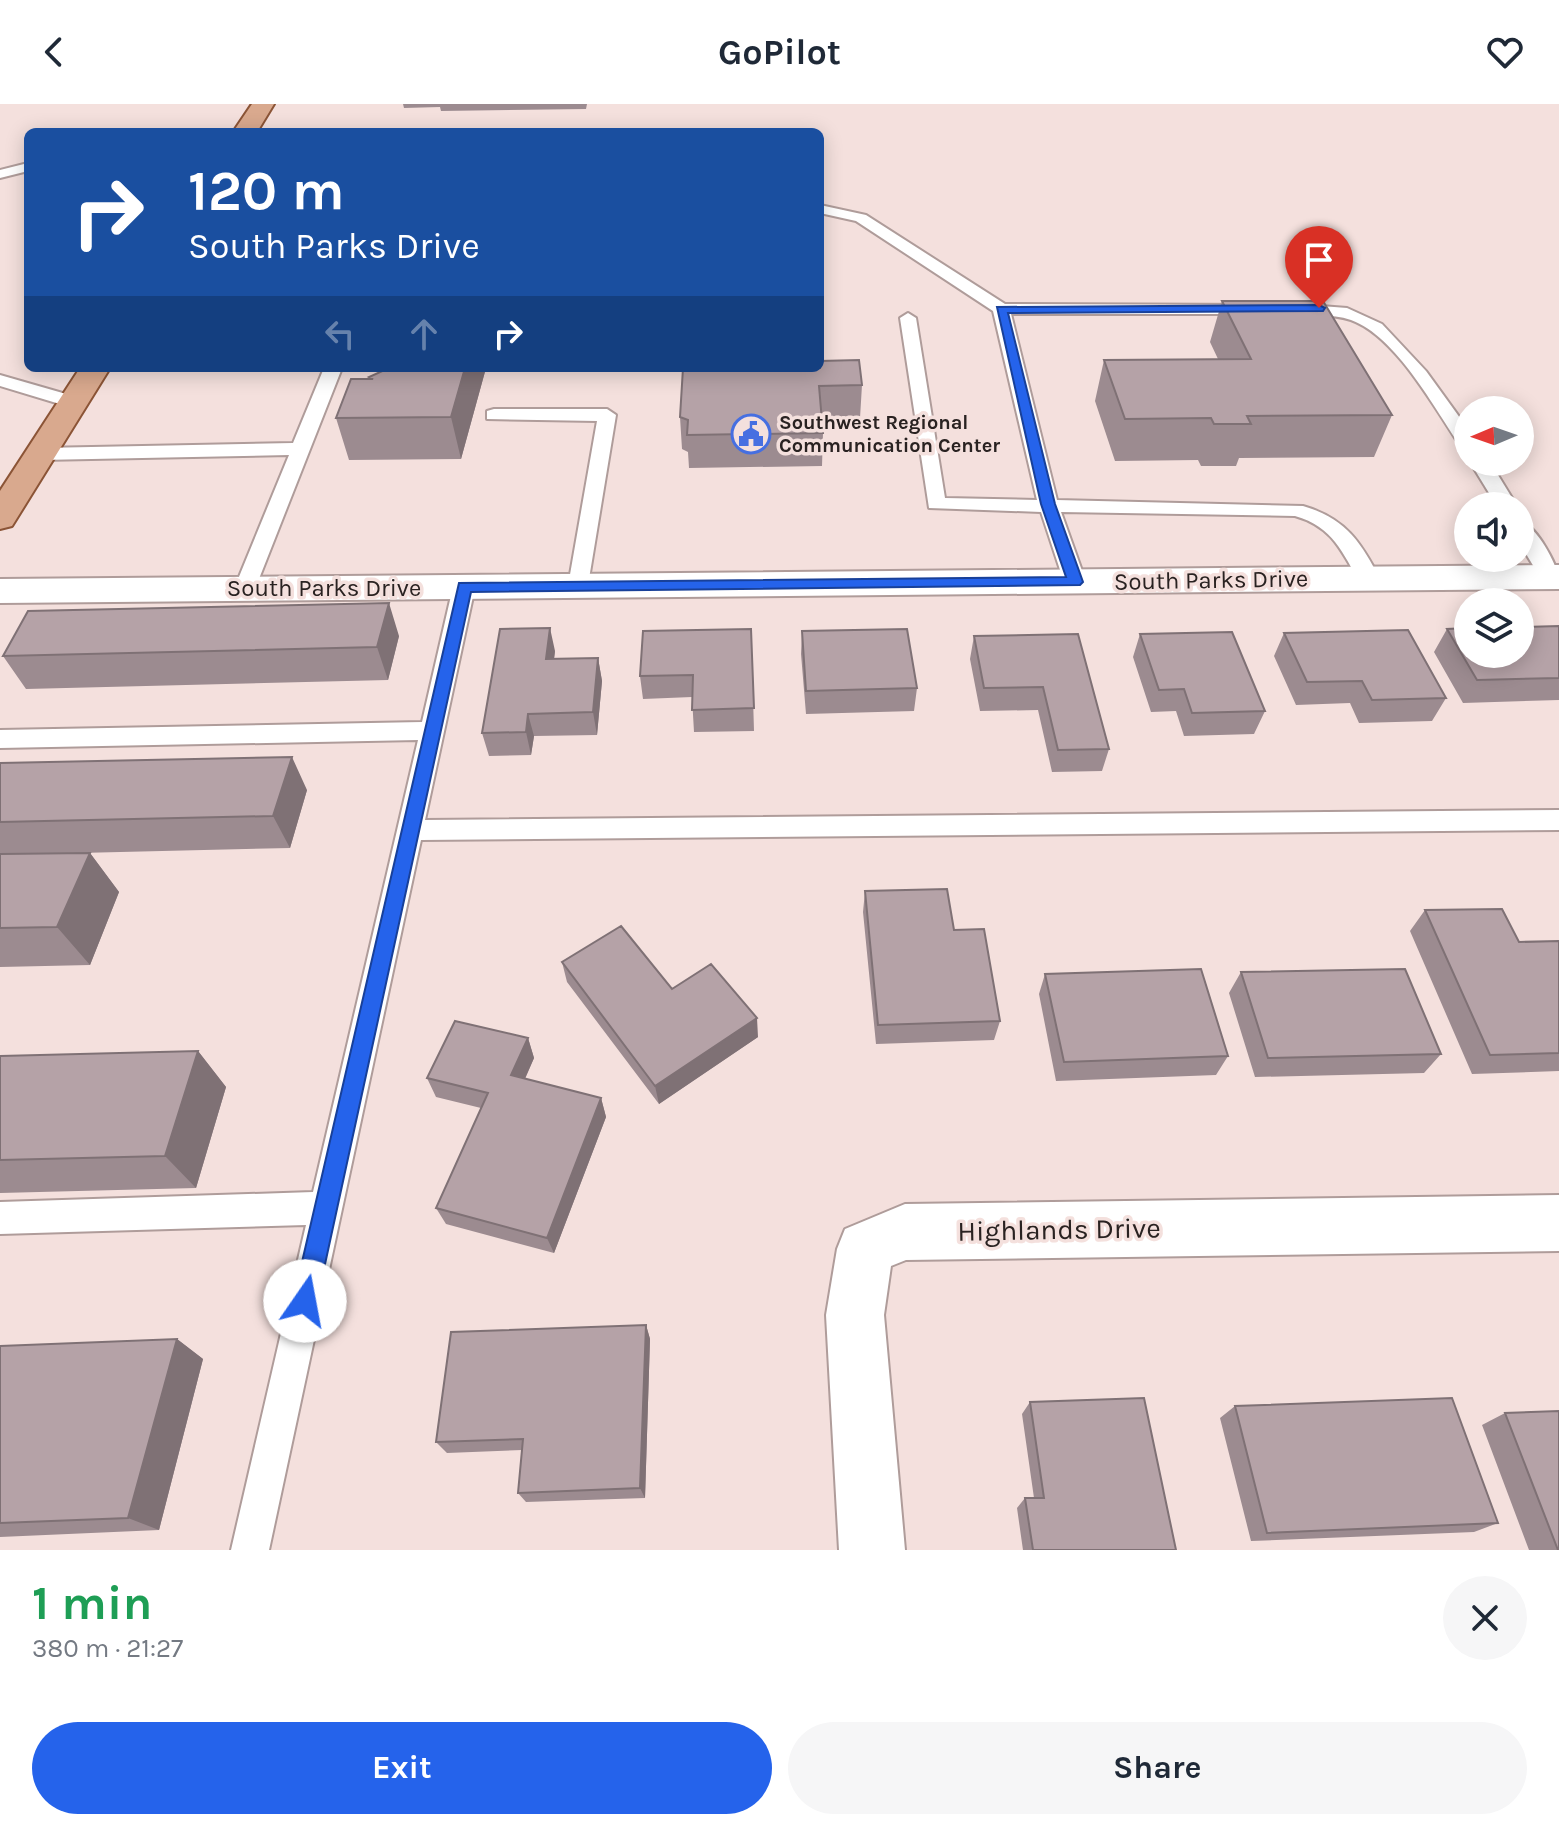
<!DOCTYPE html>
<meta charset="utf-8">
<style>
body{margin:0;font-family:Karla,sans-serif;background:#f6f6f7;color:#1f2937;height:100vh;display:flex;flex-direction:column;font-size:30px;white-space:nowrap}
*{box-sizing:border-box;margin:0}
p{font-size:26px;color:#747a83}
.icon{flex:none;width:44px;height:44px;fill:none;stroke:currentColor;stroke-width:2;stroke-linecap:round;stroke-linejoin:round}
.map{position:relative;height:1446px;overflow:hidden}
.sheet{display:flex;flex-direction:column;background:#fff;flex:1}
.sheet>*{flex:none}
.top-card{position:absolute;left:24px;top:24px;width:800px;height:244px;border-radius:12px;box-shadow:0 4px 20px #0003;background:#1a4fa0;color:#fff;overflow:hidden}
.needle{width:52px;rotate:268deg}
.fabs{position:absolute;left:1454px;top:292px;display:grid;gap:16px}
.fabs a{display:grid;place-items:center;width:80px;height:80px;border-radius:50%;background:#fff;box-shadow:0 4px 20px #0003;font-size:40px}
.pin{position:absolute;display:grid;place-items:center;width:68px;height:68px;color:#fff;margin:-82px -34px;border-radius:50% 50% 50% 0;rotate:-45deg;box-shadow:0 0 8px #0007}
.pin .icon{rotate:45deg}
.me{position:absolute;width:88px;margin:-44px;rotate:12deg;stroke-linejoin:round;filter:drop-shadow(0 0 6px #0008)}
.turn{display:flex;align-items:center;gap:28px;height:168px;padding:0 32px;font-size:36px}
.turn .icon{width:104px;height:104px;stroke-width:2.5}
.turn b{display:block;font-size:56px;line-height:68px}
.lanes{display:flex;align-items:center;height:76px;padding:0 32px;background:#0003;justify-content:center;gap:40px;direction:ltr}
.lanes .off{opacity:.35}
.round{display:grid;place-items:center;flex:none;width:84px;height:84px;border-radius:42px;background:#f6f6f7}
.overview{display:flex;align-items:center;justify-content:space-between;height:136px;padding:0 32px}
h1{font-size:48px;font-weight:700;line-height:60px;color:#1e9e55}
.primary-button{display:flex;gap:16px;margin-top:auto;padding:16px 32px}
.primary-button a{flex:1;height:92px;border-radius:48px;background:#2563eb;color:#fff;font-size:32px;font-weight:700;line-height:92px;text-align:center}
.primary-button a+a{background:#f6f6f7;color:#1f2937}
header{display:flex;justify-content:space-between;align-items:center;height:104px;padding:0 32px;background:#fff;font-size:36px;font-weight:700}
.map>svg:first-child{display:block}
</style>
<header><svg class="icon" aria-label="back" viewBox="0 0 24 24"><path d="M15 5l-7 7 7 7"/></svg>GoPilot<svg class="icon" aria-label="heart" viewBox="0 0 24 24"><path d="M12 20l-8-8c-3-5 5-10 8-4 3-6 11-1 8 4z"/></svg></header>
<div class="map">
<svg width="1559" height="1446" viewBox="0 0 1559 1446">
<rect width="100%" height="100%" fill="#f4e0dd"/>
<g fill="none" stroke-linecap="round" stroke-linejoin="round">
<defs>
<path id="service" d="M28 59V67L0 74V66Z
M820 101 866 111 1005 200 1262 201V209L1256 210H1011L1057 396 1303 402C1345 414 1361 438 1380 475L1377 480H1361C1342 449 1334 423 1295 412L1061 408 1086 478 1075 485 1064 478 1041 408 929 404 900 214 908 209 916 214 945 394 1037 396 993 207 856 117 820 109Z
M1295 200 1347 204 1382 220 1426 267 1468 325V345L1461 343C1435 305 1396 232 1351 216 1331 209 1309 213 1289 209V201Z
M324 264H342L253 490 245 492 234 485 289 351 41 356 31 350 41 344 293 339Z
M0 271 80 294 82 298 73 304 0 282Z
M494 305H607L616 311 587 487 579 489 568 482 597 317 487 315V307Z
M1470 358H1490L1517 402H1497Z
M1520 417C1536 421 1559 462 1559 478H1543L1540 473 1520 440Z
M464 476 475 483 425 716 1559 706V726L421 736 269 1446H231L306 1121 0 1130V1098L313 1088 418 636 0 644V626L422 618 453 483Z"/>
<path id="minor" d="M1559 1091V1147L906 1156 891 1162 884 1211 905 1446H839L826 1211 837 1145 845 1125 905 1100Z"/>
<path id="tertiary" d="M1559 461V485L0 499V475Z"/>
<path id="primary" d="M252 0H274L257 28H233Z
M80 264H110L12 422 0 425V387Z"/>
</defs>
<!-- service casing -->
<use href="#service" stroke="#af9c9a" stroke-width="4"/>
<!-- minor casing -->
<use href="#minor" stroke="#af9c9a" stroke-width="4"/>
<!-- tertiary casing -->
<use href="#tertiary" stroke="#af9c9a" stroke-width="4"/>
<!-- primary casing -->
<use href="#primary" stroke="#8b5436" stroke-width="4"/>
<!-- service -->
<use href="#service" fill="#fff" fill-rule="evenodd"/>
<!-- minor -->
<use href="#minor" fill="#fff" fill-rule="evenodd"/>
<!-- tertiary -->
<use href="#tertiary" fill="#fff" fill-rule="evenodd"/>
<!-- primary -->
<use href="#primary" fill="#d9a98e" fill-rule="evenodd"/>
</g>
<!-- wall -->
<path fill="#9c8b90" d="M403 0H587L586 5 441 7 440 3 404 4Z
M1222 197 1392 311 1374 353 1239 354 1236 362H1201L1198 356 1115 357 1095 297 1104 256 1218 255 1210 238Z
M486 264 461 355 349 356 336 314 370 275 369 273Z
M683 264 862 281 860 314H822L823 329 822 362 689 364 688 348 682 345 680 313Z
M1559 522V596L1463 599 1434 548 1447 525Z
M751 525 754 627 694 628 692 593 643 595 640 572Z
M802 527 917 584 914 607 806 610 801 550Z
M1284 529 1446 594 1432 617 1359 619 1350 599 1296 601 1274 552Z
M1078 530 1109 645 1102 667 1052 668 1038 606 980 607 970 555 974 532Z
M1140 530 1265 607 1254 630 1184 632 1176 607 1151 608 1133 553Z
M399 532 388 576 26 585 3 552Z
M555 547 554 555 598 554 602 577 597 631 534 632 531 651 489 652 482 629Z
M0 659 307 686 290 744 37 750 90 749 119 788 90 861 0 863Z
M865 787 954 826 1000 917 994 936 876 940 863 808Z
M1425 806 1519 838 1559 837V967L1472 970 1410 827Z
M562 858 758 933 659 1000 567 878Z
M1241 868 1441 950 1424 969 1255 973 1229 889Z
M1045 870 1228 952 1216 971 1056 977 1039 890Z
M528 934 534 954 525 975 601 994 606 1013 554 1149 446 1120 436 1104 481 1004 436 993 427 974Z
M198 947 226 983 196 1084 0 1089V952Z
M646 1221 650 1235 645 1394 526 1398 518 1389 522 1346 447 1349 436 1338Z
M177 1235 203 1255 159 1426 0 1433V1242Z
M1030 1298 1176 1446H1023L1017 1404 1025 1394H1034L1022 1310Z
M1235 1302 1498 1419 1474 1428 1251 1437 1220 1314Z
M1505 1309 1559 1446H1529L1482 1321Z"/>
<!-- shaded-wall -->
<path fill="#7f7175" d="M465 264H486L461 355 451 313Z
M389 499 399 532 388 576 377 543Z
M550 524 555 547 551 578 546 555Z
M598 554 602 577 597 631 593 608Z
M528 610 534 632 531 651 526 628Z
M292 653 307 686 290 744 273 712Z
M90 749 119 788 90 861 57 823Z
M757 914 758 933 659 1000 655 982Z
M528 934 534 954 518 990 511 971Z
M198 947 226 983 196 1084 165 1052Z
M601 994 606 1013 554 1149 547 1134Z
M646 1221 650 1235 645 1394 640 1384Z
M177 1235 203 1255 159 1426 128 1414Z"/>
<!-- building -->
<path fill="#b5a2a7" stroke="#7f7175" stroke-width="2" d="M1222 197H1323L1392 311 1247 312 1251 320H1214L1211 314 1125 315 1104 256 1251 255Z
M859 256 862 281 819 282 823 329 687 331 688 316 680 313 683 264H820V257Z
M389 264H465L451 313 336 314 351 275H373L369 273Z
M389 499 377 543 3 552 28 507Z
M1559 522V574L1477 576 1447 525 1468 524V550H1520V523Z
M550 524 546 555 598 554 593 608 528 610 526 628 482 629 500 525Z
M751 525 754 604 692 606 693 571 640 572 643 527Z
M907 525 917 584 806 587 802 527Z
M1408 526 1446 594 1372 596 1362 577 1307 578 1284 529Z
M1232 528 1265 607 1192 609 1184 585 1159 586 1140 530Z
M1078 530 1109 645 1058 646 1043 583 984 584 974 532Z
M292 653 273 712 0 718V659Z
M90 749 57 823 0 824V750Z
M947 785 954 826 984 825 1000 917 878 921 865 787Z
M1502 805 1519 838 1559 837V949L1490 951 1425 806Z
M621 822 672 885 711 860 757 914 655 982 562 858Z
M1201 865 1228 952 1064 958 1045 870Z
M1405 865 1441 950 1268 954 1241 868Z
M455 917 528 934 511 971 601 994 547 1134 436 1104 488 989 427 974Z
M198 947 165 1052 0 1056V952Z
M646 1221 640 1384 518 1389 523 1335 436 1338 451 1228Z
M177 1235 128 1414 0 1419V1242Z
M1144 1294 1176 1446H1033L1025 1394H1044L1030 1298Z
M1452 1294 1498 1419 1267 1429 1235 1302Z
M1559 1307V1446H1558L1505 1309Z"/>
<!-- route -->
<path fill="#2563eb" stroke="#184099" stroke-width="2" d="M1319 201 1325 204 1323 207 1008 209 1055 400 1083 478 1080 481 471 488 317 1197 314 1206 305 1209 297 1206 293 1197 459 479 1066 473 1041 400 997 203Z"/>
<!-- icons -->
<defs>
<symbol id="civic-ring" viewBox="-11 -11 22 22"><circle r="9.5" fill="#f4e0dd" stroke="#466fe1" stroke-width="1.5"/><path d="M-.6-6.5H3V-4.5H.6V-3L4-1V1h2V6H-6V1h2V-1L-.6-3ZM-1.2 2.5V6h2.4V2.5Z" fill="#466fe1"/></symbol>
</defs>
<g fill-rule="evenodd">
<use href="#civic-ring" x="729" y="308" width="44" height="44"/>
</g>
<g text-anchor="middle" stroke-width="7" stroke-linejoin="round" paint-order="stroke">
<!-- far-poi labels -->
<g font-size="20" font-weight="bold" fill="#292221" stroke="#f4e0dd" text-anchor="start">
<text x="779" y="325">Southwest Regional<tspan x="779" dy="23">Communication Center</tspan></text>
</g>
<!-- street labels -->
<g font-size="24" fill="#292221" stroke="#f4e0dd">
<text transform="translate(1211 476) rotate(-1)" y="8">South Parks Drive</text>
<text x="324" y="492">South Parks Drive</text>
</g>
<!-- near-street labels -->
<g font-size="28" fill="#292221" stroke="#f4e0dd">
<text transform="translate(1059 1125) rotate(-1)" y="10">Highlands Drive</text>
</g>
</g>
</svg>
<div class="fabs">
<a><svg class="needle" viewBox="-14 -14 28 28"><path d="M0-13l5 13h-10z" fill="#e53935"/><path d="M0 13l5-13h-10z" fill="#747a83"/></svg></a>
<a><svg class="icon" aria-label="sound" viewBox="0 0 24 24"><path d="M4 9h4l5-4v14l-5-4H4zM17 9q2 3 0 6"/></svg></a>
<a><svg class="icon" aria-label="layers" viewBox="0 0 24 24"><path d="M12 4l9 5-9 5-9-5zM3 14l9 5 9-5"/></svg></a>
</div>
<div class="pin" style="left:1319px;top:204px;background:#d93025"><svg class="icon" aria-label="arrive" viewBox="0 0 24 24"><path d="M6 21V4h12l-3 4 3 4H6"/></svg></div>
<svg class="me" style="left:305px;top:1197px" viewBox="-20 -20 40 40"><circle r="19" fill="#fff"/><path d="M0-13L10 11 0 6-10 11z" fill="#2563eb"/></svg>
<div class="top-card">
<div class="turn"><svg class="icon" aria-label="right" viewBox="0 0 24 24"><path d="M7 20v-9h11M14 6l5 5-5 5"/></svg><div><b>120 m</b>South Parks Drive</div></div>
<div class="lanes"><svg class="icon off" aria-label="left" viewBox="0 0 24 24"><path d="M17 20v-9H6M10 6l-5 5 5 5"/></svg><svg class="icon off" aria-label="ahead" viewBox="0 0 24 24"><path d="M12 20V5M6 11l6-6 6 6"/></svg><svg class="icon" aria-label="right" viewBox="0 0 24 24"><path d="M7 20v-9h11M14 6l5 5-5 5"/></svg></div>
</div>
</div>
<section class="sheet">
<div class="overview"><div><h1>1 min</h1><p>380 m · 21:27</p></div><a class="round"><svg class="icon" aria-label="close" viewBox="0 0 24 24"><path d="M6 6l12 12M18 6L6 18"/></svg></a></div>
<div class="primary-button"><a>Exit</a><a>Share</a></div>
</section>
